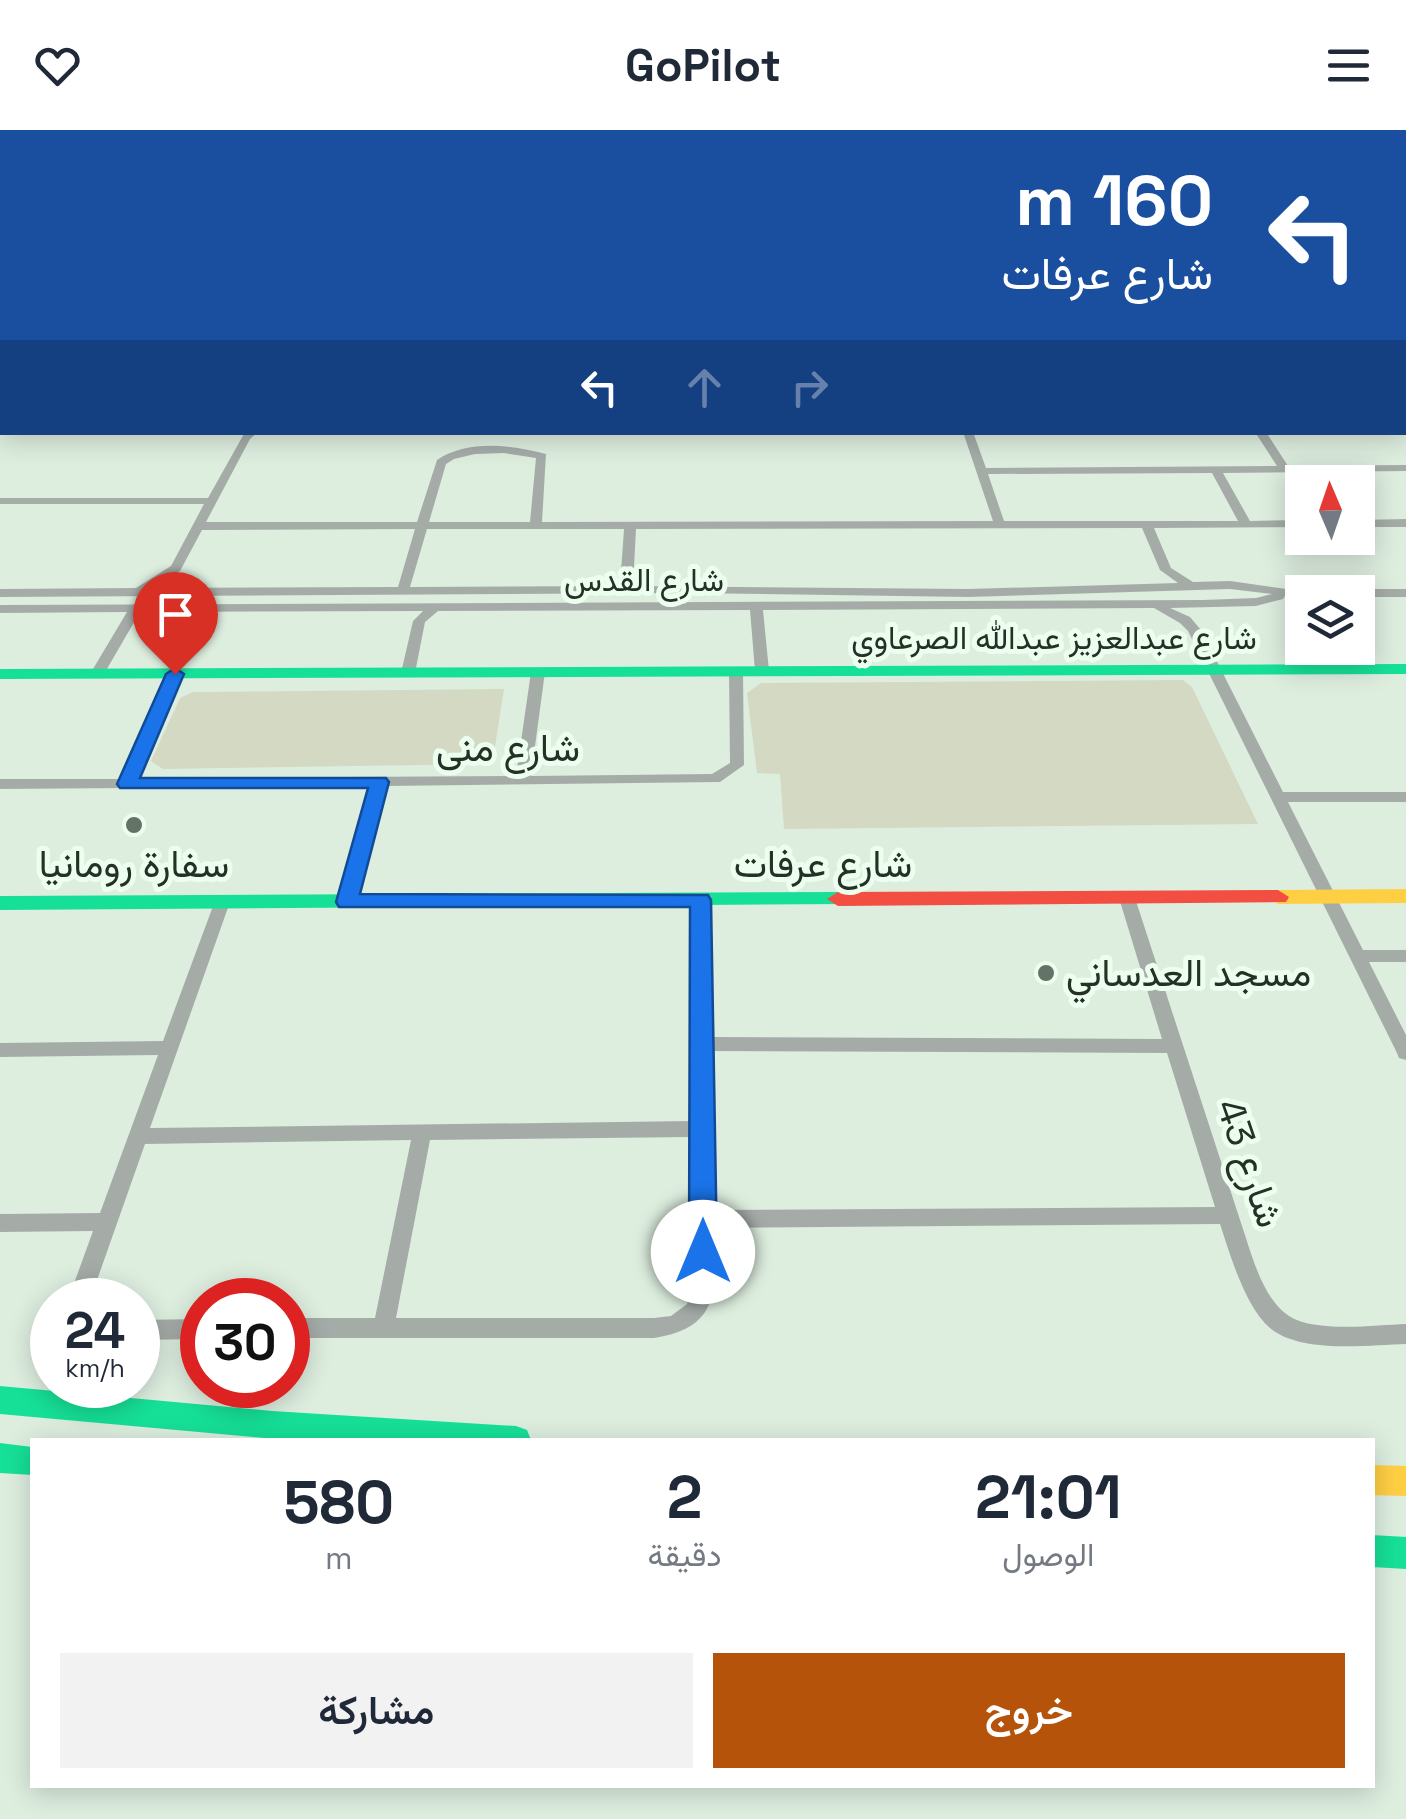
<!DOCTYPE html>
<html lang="ar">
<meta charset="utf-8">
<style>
body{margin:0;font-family:"Space Grotesk",Vazirmatn,sans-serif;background:#f2f2f3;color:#1f2937;direction:rtl;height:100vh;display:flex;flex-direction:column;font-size:38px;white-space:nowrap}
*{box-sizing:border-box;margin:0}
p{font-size:32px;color:#747a83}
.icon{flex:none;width:55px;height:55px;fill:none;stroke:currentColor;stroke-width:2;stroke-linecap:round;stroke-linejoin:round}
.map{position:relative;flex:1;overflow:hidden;direction:ltr}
.sheet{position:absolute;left:30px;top:1308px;width:1345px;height:350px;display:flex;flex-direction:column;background:#fff;border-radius:0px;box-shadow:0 5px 25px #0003;direction:rtl}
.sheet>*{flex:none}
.guide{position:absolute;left:0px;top:0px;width:1408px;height:305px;box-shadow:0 5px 25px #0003;direction:rtl;background:#1a4fa0;color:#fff;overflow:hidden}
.needle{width:65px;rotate:358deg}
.fabs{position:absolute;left:1285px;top:335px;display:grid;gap:20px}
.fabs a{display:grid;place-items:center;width:90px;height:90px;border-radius:0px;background:#fff;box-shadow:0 5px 25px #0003;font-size:50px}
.speed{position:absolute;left:30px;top:1148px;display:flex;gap:20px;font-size:50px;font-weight:700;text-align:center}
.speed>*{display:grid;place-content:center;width:130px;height:130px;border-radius:50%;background:#fff;box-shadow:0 5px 25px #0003;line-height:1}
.speed small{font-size:25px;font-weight:400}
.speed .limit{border:15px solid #d22;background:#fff;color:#111}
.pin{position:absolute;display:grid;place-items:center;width:85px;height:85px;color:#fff;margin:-102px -42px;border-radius:50% 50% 50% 0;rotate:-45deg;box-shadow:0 0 10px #0007}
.pin .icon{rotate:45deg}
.me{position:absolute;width:110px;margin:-55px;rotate:0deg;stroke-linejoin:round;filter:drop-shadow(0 0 8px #0008)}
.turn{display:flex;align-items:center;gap:35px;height:210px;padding:0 30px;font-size:45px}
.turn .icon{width:130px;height:130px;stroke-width:2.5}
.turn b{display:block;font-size:70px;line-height:85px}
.lanes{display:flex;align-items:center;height:95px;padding:0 30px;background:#0003;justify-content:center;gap:50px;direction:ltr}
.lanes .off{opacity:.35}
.eta{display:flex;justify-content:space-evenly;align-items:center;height:170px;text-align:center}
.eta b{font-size:60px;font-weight:600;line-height:70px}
.action{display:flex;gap:20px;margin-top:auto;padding:20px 30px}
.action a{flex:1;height:115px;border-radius:0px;background:#b45309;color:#fff;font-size:40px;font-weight:600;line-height:115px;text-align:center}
.action a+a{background:#f2f2f3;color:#1f2937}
header{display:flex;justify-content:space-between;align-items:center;height:130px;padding:0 30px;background:#fff;font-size:45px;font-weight:600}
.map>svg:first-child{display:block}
</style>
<header><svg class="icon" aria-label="menu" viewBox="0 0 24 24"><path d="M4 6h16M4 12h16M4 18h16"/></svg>GoPilot<svg class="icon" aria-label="heart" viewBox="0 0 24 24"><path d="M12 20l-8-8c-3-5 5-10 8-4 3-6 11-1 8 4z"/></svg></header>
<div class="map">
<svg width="1406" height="1689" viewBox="0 0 1406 1689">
<rect width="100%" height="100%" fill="#ddeedf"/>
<!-- green -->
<path fill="#d3d9c2" d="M1183 550 1192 557 1258 694 784 699 780 644 757 643 747 563 761 553Z
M504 559 493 629 487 634 163 639 151 631 180 568 193 562Z"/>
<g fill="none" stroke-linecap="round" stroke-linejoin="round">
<!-- street -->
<path fill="#a5aca8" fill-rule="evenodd" d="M698 0H742L739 2Z
M951 0H959L960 2H953Z
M0 39H2V43H0Z
M1405 294H1406V301H1405Z
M245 302H258L250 309 206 392H417L437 330C468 309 511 315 546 324L542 392 993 391 963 302H973L986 338 1277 336 1255 302H1266L1288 336 1406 335V341L1223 343 1250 391 1302 390V397L1154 398 1171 438 1193 452 1230 451 1307 462H1302V468L1285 466 1283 469 1256 476 1170 478 1190 487 1201 500 1283 662H1406V672H1288L1363 820H1406V832H1369L1406 905V930L1399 928 1397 923 1188 501 1180 493 1154 478 763 480 769 541 762 545 755 541 750 480 438 481 425 492 415 543 408 547 401 543 413 491 423 481 140 482 104 544 97 548 90 544 127 482 0 483V475L1203 470 1256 468 1272 464 1230 459 968 467 685 463 0 467V459L136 458 171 436 204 374H0V368H208ZM475 324 504 323 536 328 530 392H429L446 334 454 329ZM1212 343 1238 391H1004L988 344ZM1142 398 1160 440 1178 453 968 459 633 456 636 399ZM415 399 398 457 150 458 180 441 202 400ZM427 399H624L620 456 410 457Z
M1406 389V397H1358V390Z
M1358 459H1406V467H1358V462H1352Z
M736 537 743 541 744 635 720 652 386 656 355 772 347 778 339 772 370 656 0 659V649H122L168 543 175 539 182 543 137 648 516 646 531 542 538 538 545 542 531 646 712 644 730 633 729 541Z
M1127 762 1135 768 1242 1096C1252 1125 1262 1168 1289 1186 1315 1203 1375 1195 1406 1194V1214C1368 1215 1301 1224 1270 1198 1245 1177 1230 1124 1220 1094L713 1098C714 1155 725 1197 654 1208H288V1188H375L411 1010 145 1014 90 1170H68L93 1101 0 1102V1084L100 1083 158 925 0 927V913L163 911 216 768 222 766 230 772 150 998 692 991 693 770 701 764 709 770 711 907 1162 909 1119 768ZM711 921 1167 923 1215 1077 713 1080ZM692 1007V1154L687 1174 671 1186 654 1188H396L430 1010Z
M202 1189V1209L138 1210V1190Z"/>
<!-- fast -->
<path fill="#16e098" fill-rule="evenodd" d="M572 0H615L617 2H576Z
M779 0H788L789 2H781Z
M1252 0H1261L1262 2H1254Z
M1405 20H1406V26H1405Z
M1405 143H1406V150H1405Z
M1405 191 1406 192V200L1405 199Z
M2 212V222L0 223V213Z
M2 280V291L0 292V281Z
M1406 534V544L0 549V539Z
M838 762 846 764 849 769 846 774 0 780V766Z
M0 1256 272 1281 516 1296 527 1300 531 1310H287L0 1284Z
M0 1313 32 1317V1345L0 1343Z
M1372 1405 1406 1407V1439L1372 1437Z"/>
<!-- slow -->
<path fill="#ffcf43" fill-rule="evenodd" d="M750 0H770V2H749Z
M1406 759V773L1278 774 1267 767 1278 760Z
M1372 1335 1406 1336V1366L1372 1365Z"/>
<!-- jam -->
<path fill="#f24e42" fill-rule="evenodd" d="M497 0H537L539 2H501Z
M1229 0H1237L1238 2H1230Z
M1405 13H1406V19H1405Z
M0 109H2V115H0Z
M1278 760 1289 767 1286 772 838 776 827 769 838 762Z"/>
</g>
<!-- route -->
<path fill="#1a73e8" stroke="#114b97" stroke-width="2.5" d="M175 538 184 544 140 648H386L389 652 360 764 708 765 711 770 717 1122 713 1130 703 1133 693 1130 689 1122 690 777H339L336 772 368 658H120L117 654 166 544Z"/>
<!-- markers -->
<g fill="#657267" stroke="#ecfeee" stroke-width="4">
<circle cx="134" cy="695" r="10"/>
<circle cx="1046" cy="843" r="10"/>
</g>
<g text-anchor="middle" stroke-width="10" stroke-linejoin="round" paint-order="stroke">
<!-- far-street labels -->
<g font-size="32" fill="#253026" stroke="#ecfeee">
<text x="644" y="461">شارع القدس</text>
<text x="1054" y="519">شارع عبدالعزيز عبدالله الصرعاوي</text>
</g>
<!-- street labels -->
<g font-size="38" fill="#253026" stroke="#ecfeee">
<text x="508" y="631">شارع منى</text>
<text x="823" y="747">شارع عرفات</text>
<text transform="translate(1250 1033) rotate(71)" y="13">شارع 43</text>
</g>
<!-- poi labels -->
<g font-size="38" fill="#253026" stroke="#ecfeee">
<text x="134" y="747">سفارة رومانيا</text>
<text x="1066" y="856" text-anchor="start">مسجد العدساني</text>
</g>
</g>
</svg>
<div class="fabs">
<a><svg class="needle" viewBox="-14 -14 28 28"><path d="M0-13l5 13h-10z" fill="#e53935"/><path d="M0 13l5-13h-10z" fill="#747a83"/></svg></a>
<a><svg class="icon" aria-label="layers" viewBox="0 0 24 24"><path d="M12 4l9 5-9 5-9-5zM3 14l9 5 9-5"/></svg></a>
</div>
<div class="speed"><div>24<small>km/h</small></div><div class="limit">30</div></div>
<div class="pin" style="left:175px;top:544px;background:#d93025"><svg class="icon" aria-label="arrive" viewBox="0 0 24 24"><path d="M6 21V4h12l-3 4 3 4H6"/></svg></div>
<svg class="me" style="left:703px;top:1122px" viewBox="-20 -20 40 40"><circle r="19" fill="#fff"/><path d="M0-13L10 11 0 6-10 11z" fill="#1a73e8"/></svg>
<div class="guide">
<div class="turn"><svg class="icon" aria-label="left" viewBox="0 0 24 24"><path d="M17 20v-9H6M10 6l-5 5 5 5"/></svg><div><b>160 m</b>شارع عرفات</div></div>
<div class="lanes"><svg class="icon" aria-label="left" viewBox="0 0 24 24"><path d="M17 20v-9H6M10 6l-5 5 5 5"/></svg><svg class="icon off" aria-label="ahead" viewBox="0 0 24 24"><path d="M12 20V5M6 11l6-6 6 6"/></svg><svg class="icon off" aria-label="right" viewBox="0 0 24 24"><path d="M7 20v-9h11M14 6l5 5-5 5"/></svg></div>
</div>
<section class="sheet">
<div class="eta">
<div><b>21:01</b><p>الوصول</p></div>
<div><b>2</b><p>دقيقة</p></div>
<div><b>580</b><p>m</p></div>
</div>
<div class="action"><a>خروج</a><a>مشاركة</a></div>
</section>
</div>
